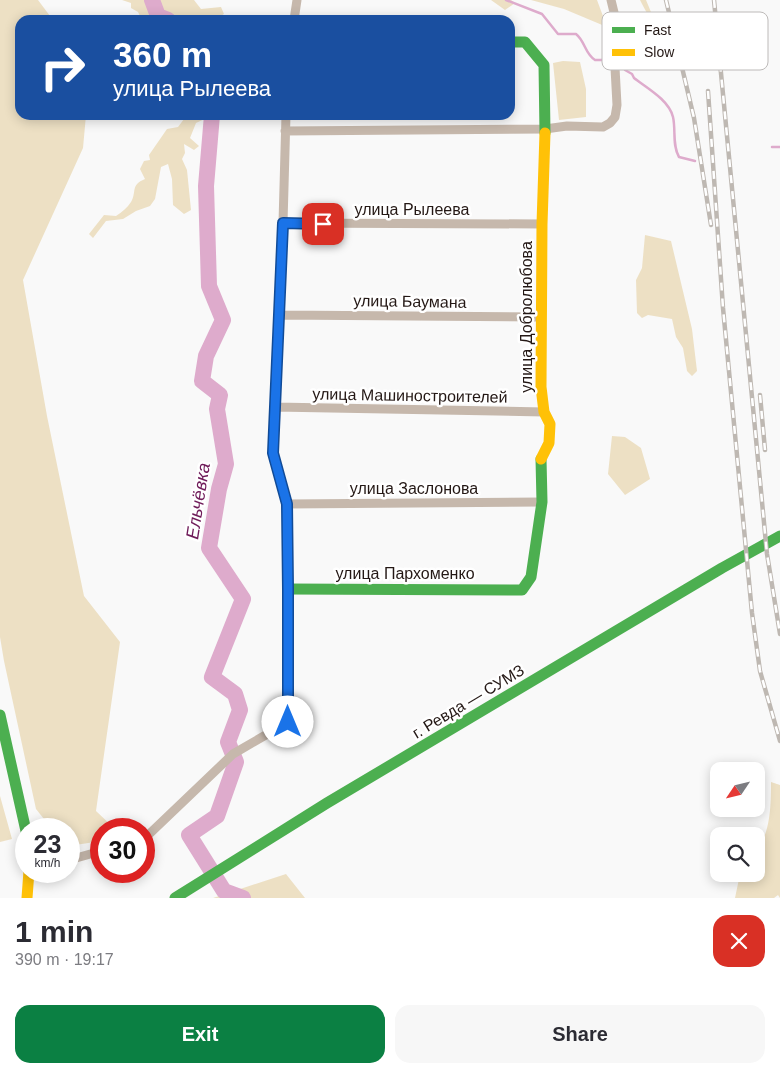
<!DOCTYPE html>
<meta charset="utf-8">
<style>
body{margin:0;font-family:Helvetica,sans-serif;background:#f7f7f7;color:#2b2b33;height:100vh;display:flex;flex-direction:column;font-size:19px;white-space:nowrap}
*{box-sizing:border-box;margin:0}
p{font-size:16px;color:#7c7c81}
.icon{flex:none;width:28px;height:28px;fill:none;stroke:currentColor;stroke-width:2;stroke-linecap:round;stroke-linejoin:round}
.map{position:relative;height:898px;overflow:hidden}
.side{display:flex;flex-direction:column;background:#fff;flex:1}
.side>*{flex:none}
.guide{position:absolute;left:15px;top:15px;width:500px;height:105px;border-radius:15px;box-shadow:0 2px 12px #0003;background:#1a4fa0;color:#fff;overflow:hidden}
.needle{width:32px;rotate:235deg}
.tools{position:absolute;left:710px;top:762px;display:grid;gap:10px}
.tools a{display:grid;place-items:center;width:55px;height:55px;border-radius:10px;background:#fff;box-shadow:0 2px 12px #0003;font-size:25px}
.speed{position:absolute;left:15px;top:818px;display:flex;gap:10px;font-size:25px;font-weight:700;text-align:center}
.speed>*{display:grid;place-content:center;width:65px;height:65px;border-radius:50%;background:#fff;box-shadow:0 2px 12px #0003;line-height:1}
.speed small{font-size:12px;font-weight:400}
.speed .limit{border:8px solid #d22;background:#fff;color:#111}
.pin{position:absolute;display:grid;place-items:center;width:42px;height:42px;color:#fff;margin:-21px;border-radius:10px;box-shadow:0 2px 8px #0006}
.me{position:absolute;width:55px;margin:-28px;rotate:0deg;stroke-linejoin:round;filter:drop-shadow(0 0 4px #0008)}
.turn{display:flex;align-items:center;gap:18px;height:105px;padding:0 15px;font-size:22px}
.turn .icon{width:65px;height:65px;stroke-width:2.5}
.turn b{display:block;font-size:35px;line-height:42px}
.round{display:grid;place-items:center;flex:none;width:52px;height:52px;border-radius:15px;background:#f7f7f7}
.overview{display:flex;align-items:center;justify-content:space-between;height:85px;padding:0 15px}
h1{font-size:30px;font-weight:700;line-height:38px}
.button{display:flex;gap:10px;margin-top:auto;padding:10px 15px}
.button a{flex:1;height:58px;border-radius:15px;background:#0b8043;color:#fff;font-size:20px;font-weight:700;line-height:58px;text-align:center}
.button a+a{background:#f7f7f7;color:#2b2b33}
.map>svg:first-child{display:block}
</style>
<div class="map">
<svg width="780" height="898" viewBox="0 0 780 898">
<rect width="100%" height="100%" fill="#f9f9f9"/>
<!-- green -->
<path fill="#ede0c4" d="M0 0H38L53 20H20V115H86L83 148 23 280 47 416 84 596 120 642 96 811 115 829H101V841L69 846V829H52L36 809 4 661 0 637Z
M122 0H194L201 9 221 7 224 14 214 20H142L138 12 131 8V3Z
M491 0H511L515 3 505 10Z
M531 0H597L607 27 564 9Z
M640 0H646L663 41C653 36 654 27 650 19 647 13 643 6 640 0Z
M563 61 580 62 586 89V117L559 120 553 63Z
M187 115H213L196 123 190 138 199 146 194 150 184 144 185 153 182 159 187 170 191 210 184 214 173 205 172 179 168 164 161 167 155 199 150 206 136 211 123 219 106 221 93 238 89 234 104 215 116 216C122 212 127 208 131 202 137 192 130 185 145 179L140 169 144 161 150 160 149 155 167 129 178 127Z
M645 235 671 241 692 329 697 371 692 376 687 371 683 348 676 337 672 319 648 315 642 318 637 313 636 280 642 268Z
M612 436 625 437 641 448 650 479 625 495 608 474Z
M771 782 780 785V898L778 895 774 898H735L740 874H756V849C771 835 771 802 771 782Z
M0 796 12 839 0 842Z
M286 874 305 898H213Z"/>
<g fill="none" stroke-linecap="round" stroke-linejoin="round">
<!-- stream -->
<path stroke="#deabcc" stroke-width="2.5" d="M506 0 542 14 558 34H576C585 41 585 54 595 60H602L611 53
M619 54 621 55 625 70 632 74 634 78C647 88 669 100 673 117 676 130 672 145 679 157L695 161
M772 147H780"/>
<!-- river -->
<path stroke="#deabcc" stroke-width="16" d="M152 0 158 16 168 20
M212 115 206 186 209 286 223 320 206 356 202 381 220 395 217 409 226 464 219 489 209 548 243 599 212 677 235 694 240 710 228 742 236 762 217 816 189 835 224 891 243 898"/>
<!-- street -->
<path stroke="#c6b8ac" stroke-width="9" d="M294 20 297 0
M285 131 545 129 567 126 603 127 610 123 615 117 617 105 614 49 618 29 611 0
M283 223 542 224
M279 315 541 317
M275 407 544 412
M287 504 542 502
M144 839 233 754 288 722V589L287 504 273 453 283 223 286 115
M69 860 101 851"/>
<!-- fast -->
<path stroke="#4caf50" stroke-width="11" d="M510 42H525L544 65 545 133
M288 589 522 590 531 577 542 502 541 459
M0 715 26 831
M175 898 327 803 722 568 780 536"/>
<!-- slow -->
<path stroke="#ffc107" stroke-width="11" d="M541 459 549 443 550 424 544 412 541 387 542 224 545 133
M27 898 29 871"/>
<defs>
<path id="rail" d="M666 0 694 118 711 225
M714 0 767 554 780 634
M708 91 723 308 752 613 760 671 780 741
M760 395 765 450"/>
</defs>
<!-- rail casing -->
<use href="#rail" stroke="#beb8b2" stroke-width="4.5"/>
<!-- rail -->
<use href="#rail" stroke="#fff" stroke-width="2.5" stroke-dasharray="8" stroke-linecap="butt"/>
</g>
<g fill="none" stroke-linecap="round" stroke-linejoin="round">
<defs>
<path id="route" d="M288 722V589L287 504 273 453 283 223 323 224"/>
</defs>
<!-- route casing -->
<use href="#route" stroke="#114b97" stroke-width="12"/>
<!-- route -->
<use href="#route" stroke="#1a73e8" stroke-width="9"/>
</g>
<g text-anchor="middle" stroke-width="5" stroke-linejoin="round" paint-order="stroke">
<!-- street labels -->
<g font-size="16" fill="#241815" stroke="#fff">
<text x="412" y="215">улица Рылеева</text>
<text transform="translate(410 301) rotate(1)" y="6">улица Баумана</text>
<text transform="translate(526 317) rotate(-90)" y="6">улица Добролюбова</text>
<text transform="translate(410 395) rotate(1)" y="6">улица Машиностроителей</text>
<text x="414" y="494">улица Заслонова</text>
<text x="405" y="579">улица Пархоменко</text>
<text transform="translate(468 701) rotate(-31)" y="6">г. Ревда — СУМЗ</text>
</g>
<!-- water labels -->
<g font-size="18" font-style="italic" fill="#6f1b59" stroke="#fff">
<text transform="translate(198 501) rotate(-81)" y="6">Ельчёвка</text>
</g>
</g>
<!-- legend -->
<rect x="602" y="12" width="166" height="58" rx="8" fill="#fff" stroke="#bdbab9" stroke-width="1"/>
<rect x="612" y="27" width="23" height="6" fill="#4caf50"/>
<rect x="612" y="49" width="23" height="7" fill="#ffc107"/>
<g font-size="14" fill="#241815">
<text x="644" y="35">Fast</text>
<text x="644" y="57">Slow</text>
</g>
</svg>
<div class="tools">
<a><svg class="needle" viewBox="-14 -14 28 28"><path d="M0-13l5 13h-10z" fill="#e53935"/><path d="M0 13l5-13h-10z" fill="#7c7c81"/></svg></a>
<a><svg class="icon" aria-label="search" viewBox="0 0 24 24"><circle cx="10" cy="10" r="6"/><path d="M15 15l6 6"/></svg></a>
</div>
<div class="speed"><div>23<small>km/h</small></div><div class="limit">30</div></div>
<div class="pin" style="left:323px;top:224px;background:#d93025"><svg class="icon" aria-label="arrive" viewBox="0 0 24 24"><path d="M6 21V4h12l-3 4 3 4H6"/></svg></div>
<svg class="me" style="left:288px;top:722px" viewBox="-20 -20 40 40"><circle r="19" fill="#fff"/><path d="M0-13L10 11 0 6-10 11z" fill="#1a73e8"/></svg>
<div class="guide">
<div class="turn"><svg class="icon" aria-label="right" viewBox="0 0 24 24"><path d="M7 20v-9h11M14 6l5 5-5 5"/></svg><div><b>360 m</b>улица Рылеева</div></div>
</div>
</div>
<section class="side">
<div class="overview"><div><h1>1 min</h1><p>390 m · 19:17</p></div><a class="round" style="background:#d93025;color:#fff"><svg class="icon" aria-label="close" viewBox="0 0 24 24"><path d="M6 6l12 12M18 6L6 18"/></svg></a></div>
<div class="button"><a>Exit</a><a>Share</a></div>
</section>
